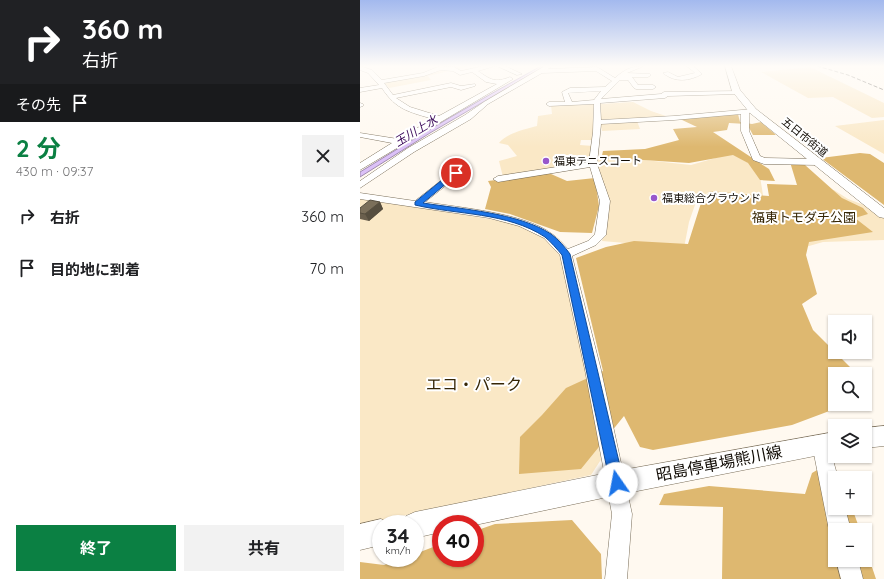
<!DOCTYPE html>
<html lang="ja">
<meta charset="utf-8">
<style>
body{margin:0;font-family:Quicksand,"Noto Sans JP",sans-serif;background:#f2f2f2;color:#202124;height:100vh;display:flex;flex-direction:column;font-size:15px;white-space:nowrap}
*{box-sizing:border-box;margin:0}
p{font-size:13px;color:#757577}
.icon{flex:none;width:22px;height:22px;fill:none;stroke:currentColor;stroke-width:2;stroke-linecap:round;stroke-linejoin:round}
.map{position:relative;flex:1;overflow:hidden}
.sheet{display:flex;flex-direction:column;background:#fff;width:360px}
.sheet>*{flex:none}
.banner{background:#202124;color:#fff;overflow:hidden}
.fabs{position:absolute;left:468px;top:315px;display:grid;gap:8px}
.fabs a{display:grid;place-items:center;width:44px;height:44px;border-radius:0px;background:#fff;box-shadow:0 1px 3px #0004;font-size:20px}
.speed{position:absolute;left:12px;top:515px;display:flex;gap:8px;font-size:20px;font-weight:700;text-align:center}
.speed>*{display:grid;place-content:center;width:52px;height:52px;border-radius:50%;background:#fff;box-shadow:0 1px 3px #0004;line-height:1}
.speed small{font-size:10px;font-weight:400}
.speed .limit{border:6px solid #d22;background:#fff;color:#111}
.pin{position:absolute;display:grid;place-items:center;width:34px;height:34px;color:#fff;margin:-17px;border:2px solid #fff;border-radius:50%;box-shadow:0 1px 4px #0007}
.me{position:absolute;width:44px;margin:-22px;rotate:348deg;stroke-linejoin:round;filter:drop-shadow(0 0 3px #0008)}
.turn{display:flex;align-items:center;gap:14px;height:84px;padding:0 16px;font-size:18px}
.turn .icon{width:52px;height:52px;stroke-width:2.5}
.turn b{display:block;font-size:28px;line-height:34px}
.then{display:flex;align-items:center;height:38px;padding:0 16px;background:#0003;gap:8px;font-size:15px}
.round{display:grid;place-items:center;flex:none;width:42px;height:42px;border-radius:0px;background:#f2f2f2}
.overview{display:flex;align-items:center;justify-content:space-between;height:68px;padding:0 16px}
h1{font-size:24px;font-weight:700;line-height:30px;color:#0b8043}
.action{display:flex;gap:8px;margin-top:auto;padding:8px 16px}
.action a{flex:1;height:46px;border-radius:0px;background:#0b8043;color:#fff;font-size:16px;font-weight:700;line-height:46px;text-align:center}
.action a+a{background:#f2f2f2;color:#202124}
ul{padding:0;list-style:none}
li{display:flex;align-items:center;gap:12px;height:52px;padding:0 16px}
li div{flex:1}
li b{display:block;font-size:15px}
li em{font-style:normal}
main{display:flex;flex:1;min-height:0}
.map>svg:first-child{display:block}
</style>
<main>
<section class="sheet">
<div class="banner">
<div class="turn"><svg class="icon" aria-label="right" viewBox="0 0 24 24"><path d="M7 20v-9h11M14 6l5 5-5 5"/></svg><div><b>360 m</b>右折</div></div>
<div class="then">その先<svg class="icon" aria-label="arrive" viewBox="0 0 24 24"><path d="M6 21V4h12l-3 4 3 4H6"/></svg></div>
</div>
<div class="overview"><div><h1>2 分</h1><p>430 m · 09:37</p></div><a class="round"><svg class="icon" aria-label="close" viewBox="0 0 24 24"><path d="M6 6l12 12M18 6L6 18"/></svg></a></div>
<ul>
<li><svg class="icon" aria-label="right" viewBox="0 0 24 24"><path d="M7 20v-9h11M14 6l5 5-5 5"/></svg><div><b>右折</b></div><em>360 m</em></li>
<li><svg class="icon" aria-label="arrive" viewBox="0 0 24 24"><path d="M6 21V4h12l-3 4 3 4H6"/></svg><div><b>目的地に到着</b></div><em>70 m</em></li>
</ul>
<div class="action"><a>終了</a><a>共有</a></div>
</section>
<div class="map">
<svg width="524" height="579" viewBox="0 0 524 579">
<rect width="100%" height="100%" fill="#fff9f0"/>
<!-- green -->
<path fill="#fae8c6" d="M87 66H110L68 76 71 80 29 88 24 82 71 73Z
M450 67 524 103V117L512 118 473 97 448 98 401 72Z
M273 102 291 111 309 117 238 120 240 104Z
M235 103 234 140H221L220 145 233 146 232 162 143 177 139 161 157 156 148 145 139 143C147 133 166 129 177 126L178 116 192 114 191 105Z
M524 120V154L475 126Z
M277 121 280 129 242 131 240 123Z
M373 153 399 170 403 195 350 191 336 202 329 222 324 248 242 241 250 205 237 163 238 155 331 165Z
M407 184 474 190 488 199 512 208 524 218V240L463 242 442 248 421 247Z
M0 198 147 222 160 226 184 238 201 256 226 365 242 458 231 475 0 525Z"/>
<!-- forest -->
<path fill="#deb870" d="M378 114 380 122 392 124 401 122 416 135H393L387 124 369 123 367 130 353 132 409 169 415 181 400 180 388 163 373 155 329 163 253 158 241 160 243 151 285 149 319 140 313 129 337 127 320 119Z
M500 153 510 154 524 163V205L461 158Z
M430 162 445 165 482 198 503 208 508 214 495 218 513 232 449 242 446 255 457 294 442 304 453 330 497 374H475V404H488L432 425 293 450 280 447 264 416 221 469 159 474 160 437 182 415 206 388 243 371 216 258 246 247 274 241 328 244 341 203 350 191 409 196 407 184 437 185Z
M184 174H191L207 181 235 178 239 206 232 233 200 232 150 214 125 209 131 187 128 181Z
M469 463 475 478V508H492L500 530H475V560H505V546L516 579H362L363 507 299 505 304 494 349 486 445 494 452 473Z
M212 520 241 554 242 579H0V562L24 565 43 558H55V554L81 544V558H115V531L135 524Z"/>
<!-- water -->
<path fill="#dbc0f7" stroke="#9e8aae" d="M181 66H185L70 133 0 177V172C59 135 119 100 181 66Z"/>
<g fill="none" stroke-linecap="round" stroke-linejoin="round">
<defs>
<path id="minor" d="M0 66 12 70 22 80 63 73 80 66 94 67 101 71 124 66H135L118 71C131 80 135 83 150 77L153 79 0 170V163L32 143 0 137V133L38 139 73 119C50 112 36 110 22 88L0 92V88L19 85 8 73 0 70ZM81 70 93 71 100 75 112 72 126 82 137 84 79 116 50 107 36 98 91 87 101 90 115 86V84L101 86 91 83 33 95 24 83 64 76Z
M137 66H145L162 74 157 75Z
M185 66H192L188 69 237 67 255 78C264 70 271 66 284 66L267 73 290 74 291 75 288 77H272L278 85H293L296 87 293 89H276L274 88 268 80H260L241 99 301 94 304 92 379 91V93L377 94 308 96 305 98 240 103 241 120 314 116 393 109 396 111 389 113V131L400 156 405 158 457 159 461 162 457 165 404 164 393 160 381 131V114L314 120 241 124 237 164 250 201 246 235 236 245 212 256 241 370 272 514 267 579H245L252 514 225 370 200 255 184 238 159 226 129 218 0 199V193L55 201 93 171 96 170 101 173 99 175 65 202C101 208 164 213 192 234 198 238 203 244 208 249L228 241 235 234 240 201 230 167 138 182 133 179 138 176 229 162 233 132 234 104 189 106 186 104 189 102H205L202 92 210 88 245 87 252 81 236 71 182 73 128 104 111 119 54 152 0 188V181L48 148 105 115 124 102ZM241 91 234 100 212 102 208 93Z
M327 66H333L342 74C330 81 315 83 303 73L308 72 318 77 335 73Z
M0 103 3 104V106L0 107Z
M461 435 467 438 478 478H475V508H485L491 530H475V538L473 537 469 530 452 444 455 438Z
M476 560H498L503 579H481Z"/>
<path id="major" d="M365 66H371L380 90 396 109 524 208V218L519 217 390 113 372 91Z
M524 426V446L505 448V428Z
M475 432V452L257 495 115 525 81 524V532L55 538V524H43L46 516 55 512 257 471Z
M21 519 31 524H21V545L0 550V524Z"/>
</defs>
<!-- minor casing -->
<use href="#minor" stroke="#7a6e59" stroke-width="1"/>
<!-- major casing -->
<use href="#major" stroke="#7a6e59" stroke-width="1"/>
<!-- minor -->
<use href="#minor" fill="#fff" fill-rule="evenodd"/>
<!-- major -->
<use href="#major" fill="#fff" fill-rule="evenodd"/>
<!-- rail -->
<path stroke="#46413a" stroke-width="1" stroke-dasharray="4 2" stroke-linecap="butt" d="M457 66 488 75 524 90"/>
</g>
<!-- wall -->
<path fill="#6a5f4d" d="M20 202 23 209 9 221 0 219V208Z"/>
<!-- shaded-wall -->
<path fill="#564e3f" d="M20 202 23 209 9 221 5 214Z"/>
<!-- building -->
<path fill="#7b6f5a" stroke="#564e3f" d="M10 200 20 202 5 214 0 213V208Z"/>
<!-- sky -->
<linearGradient id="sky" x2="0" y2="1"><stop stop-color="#a3b9ee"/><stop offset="0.45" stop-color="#fffcf8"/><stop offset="1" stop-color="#fffcf8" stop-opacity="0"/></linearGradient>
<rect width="524" height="147" fill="url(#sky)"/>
<!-- route -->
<path fill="#1a73e8" stroke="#114b97" d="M93 171 99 173 63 203C101 209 159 213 191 234 198 239 205 247 210 254L264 483 262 488 257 490 252 488 250 483 202 255C197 249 191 242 185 237 147 212 97 215 55 205V202Z"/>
<!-- markers -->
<g fill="#9757cc" stroke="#fff" stroke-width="1.5">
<circle cx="186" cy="161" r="4"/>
<circle cx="294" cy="198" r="4"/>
</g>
<g text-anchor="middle" stroke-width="4" stroke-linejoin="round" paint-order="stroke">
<!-- far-street labels -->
<g font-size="11" fill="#110c05" stroke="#fff">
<text transform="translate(445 137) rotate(39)" y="4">五日市街道</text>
</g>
<!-- far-poi labels -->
<g font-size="11" fill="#110c05" stroke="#fff" text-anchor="start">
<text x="194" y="165">福東テニスコート</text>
<text x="302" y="202">福東総合グラウンド</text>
</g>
<!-- far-water labels -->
<g font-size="12" font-style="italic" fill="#3c0b5b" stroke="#fff">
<text transform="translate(56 131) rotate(-31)" y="4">玉川上水</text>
</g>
<!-- park labels -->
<g font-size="13" fill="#362605" stroke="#fff">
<text x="444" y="222">福東トモダチ公園</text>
</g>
<!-- near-park labels -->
<g font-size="16" fill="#362605" stroke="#fff">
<text x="114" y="390">エコ・パーク</text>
</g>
<!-- near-street labels -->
<g font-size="16" fill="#110c05" stroke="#fff">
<text transform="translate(359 463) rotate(-11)" y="6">昭島停車場熊川線</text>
</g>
</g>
</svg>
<div class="fabs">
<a><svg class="icon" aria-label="sound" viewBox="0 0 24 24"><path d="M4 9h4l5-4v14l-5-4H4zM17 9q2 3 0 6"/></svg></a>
<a><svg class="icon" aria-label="search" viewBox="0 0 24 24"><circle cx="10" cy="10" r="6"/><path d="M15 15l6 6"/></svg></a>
<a><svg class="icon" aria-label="layers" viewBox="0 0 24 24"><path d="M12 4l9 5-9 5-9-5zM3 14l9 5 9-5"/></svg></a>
<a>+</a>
<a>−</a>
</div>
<div class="speed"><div>34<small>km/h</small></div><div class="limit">40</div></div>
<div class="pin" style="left:96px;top:173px;background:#d93025"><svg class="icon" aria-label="arrive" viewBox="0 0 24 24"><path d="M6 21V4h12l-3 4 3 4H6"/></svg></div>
<svg class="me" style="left:257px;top:483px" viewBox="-20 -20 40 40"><circle r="19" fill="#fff"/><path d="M0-13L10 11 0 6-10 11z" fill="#1a73e8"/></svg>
</div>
</main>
